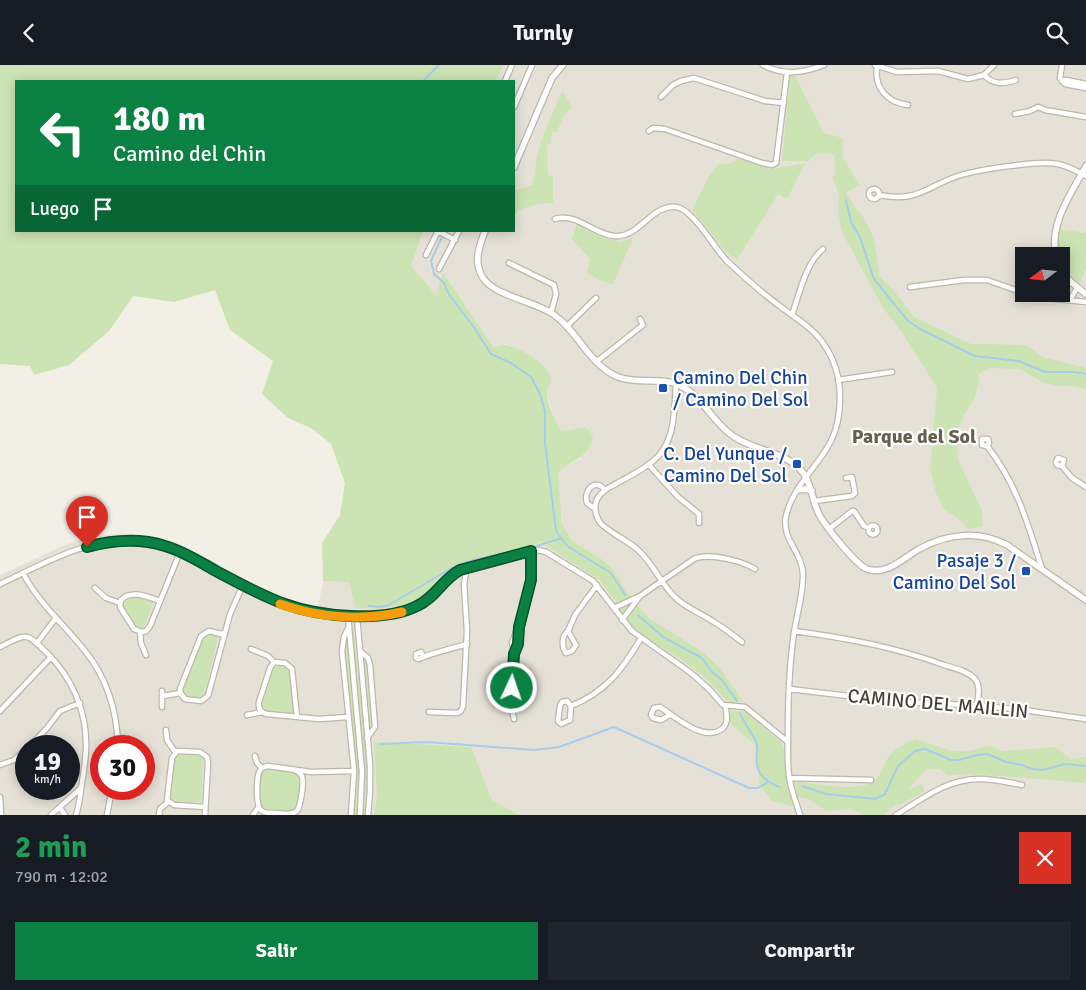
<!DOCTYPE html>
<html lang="es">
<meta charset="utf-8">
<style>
body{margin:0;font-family:Signika,sans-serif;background:#20242c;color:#f1f3f6;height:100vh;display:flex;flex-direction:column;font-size:19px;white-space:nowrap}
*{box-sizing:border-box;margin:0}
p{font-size:16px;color:#9ea1a6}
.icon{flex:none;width:28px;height:28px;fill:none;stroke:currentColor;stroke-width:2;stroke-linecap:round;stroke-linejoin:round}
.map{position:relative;height:750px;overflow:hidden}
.sheet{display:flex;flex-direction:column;background:#171b24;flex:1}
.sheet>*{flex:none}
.hud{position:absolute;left:15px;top:15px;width:500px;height:152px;border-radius:0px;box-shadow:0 2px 12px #0003;background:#0b8043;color:#fff;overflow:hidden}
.needle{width:32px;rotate:254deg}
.buttons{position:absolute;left:1015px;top:182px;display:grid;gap:10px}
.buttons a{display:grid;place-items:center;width:55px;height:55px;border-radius:0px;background:#171b24;box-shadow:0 2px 12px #0003;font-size:25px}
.speed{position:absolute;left:15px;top:670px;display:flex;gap:10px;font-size:25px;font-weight:700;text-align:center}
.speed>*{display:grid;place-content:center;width:65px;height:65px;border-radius:50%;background:#171b24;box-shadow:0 2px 12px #0003;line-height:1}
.speed small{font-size:12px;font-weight:400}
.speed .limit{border:8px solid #d22;background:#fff;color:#111}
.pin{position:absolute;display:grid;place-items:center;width:42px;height:42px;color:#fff;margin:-51px -21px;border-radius:50% 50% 50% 0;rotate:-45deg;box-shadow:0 0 5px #0007}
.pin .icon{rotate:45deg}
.me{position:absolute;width:55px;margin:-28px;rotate:3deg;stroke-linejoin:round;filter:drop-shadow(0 0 4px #0008)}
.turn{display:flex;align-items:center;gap:18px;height:105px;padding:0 15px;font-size:22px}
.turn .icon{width:65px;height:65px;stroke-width:2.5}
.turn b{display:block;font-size:35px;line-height:42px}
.then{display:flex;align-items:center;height:48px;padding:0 15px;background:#0003;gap:10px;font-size:19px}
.round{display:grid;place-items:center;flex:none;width:52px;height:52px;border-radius:0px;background:#20242c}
.summary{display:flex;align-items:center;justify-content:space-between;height:85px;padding:0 15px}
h1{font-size:30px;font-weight:700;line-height:38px;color:#1e9e55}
.action{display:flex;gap:10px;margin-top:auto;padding:10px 15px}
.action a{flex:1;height:58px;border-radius:0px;background:#0b8043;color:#fff;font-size:20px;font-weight:700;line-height:58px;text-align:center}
.action a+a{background:#20242c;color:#f1f3f6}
header{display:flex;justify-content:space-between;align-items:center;height:65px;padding:0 15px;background:#171b24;font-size:22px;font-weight:700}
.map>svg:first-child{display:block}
</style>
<header><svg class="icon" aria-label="back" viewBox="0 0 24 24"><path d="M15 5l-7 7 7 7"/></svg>Turnly<svg class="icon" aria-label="search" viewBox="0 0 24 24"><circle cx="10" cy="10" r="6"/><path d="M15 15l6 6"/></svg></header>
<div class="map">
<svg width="1086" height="750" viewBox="0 0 1086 750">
<rect width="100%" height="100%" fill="#f2efe7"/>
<!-- residential -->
<path fill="#e6e1d6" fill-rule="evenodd" d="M504 0H1086V750H0V510L67 479 97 471 117 469 138 470 168 478 187 486 233 512 272 531 293 538 318 542 323 516 349 517 355 541 368 544 400 540 415 536 435 522 449 505 462 498 512 485 531 482 544 476 554 486 584 504 597 514 615 536 629 558 647 574 679 593 704 612 729 638 742 635 719 602 703 587 649 553 627 527 614 505 599 492 573 477 562 459 558 408 564 401 580 394 586 362 561 366 554 353 547 329 551 313 520 285 505 279 494 283 443 209 437 231 410 201 423 166H514V16H495ZM1024 191H1061V229H1024ZM26 681H69V724H26ZM101 681H144V724H101Z"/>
<!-- green -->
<path fill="#cce3b3" d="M0 0H504L495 16H16V166H423L411 201 436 230 443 208 494 283C497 282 502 279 505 280 518 281 550 300 551 314 551 319 547 324 547 329 548 342 556 356 561 366L586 362 593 371C587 396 573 392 558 408L562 459 573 477 599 492 614 505 627 527 649 553 703 587 719 602 743 636 729 638 704 612 679 593 647 574 629 558 615 536 599 515 544 479V476C518 488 489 488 462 498 449 503 444 514 434 523 414 542 381 547 355 542L349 517 323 516 322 478 340 450 345 418 331 379 311 363 288 353 262 329 273 296 230 265 215 225 174 237 133 231 109 266 69 300 34 310 30 301 0 299Z
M791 11H795L824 68 843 73 842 92 860 120 846 127C851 139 860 146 866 157 876 174 877 192 879 211L895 227 914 252 971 279 1026 280 1042 292 1086 303V324L1072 321H1054L1041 316 1020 304 990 303 978 309 979 317 974 335 965 348 957 367 958 395 982 445V462L968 464 959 454 944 444 936 428 930 404 937 323 901 266 883 243 841 165 838 144 839 131 833 113 835 107 834 89C824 88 815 86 809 96H782L790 13Z
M562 26 572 42 563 52 557 67H552L551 79H547L548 110 553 111V138L538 139 518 145 514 151V126L532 120C535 111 535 102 537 93 541 70 553 48 562 26Z
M739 94 772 104 805 98 787 134 778 129 737 195 727 188 692 145 708 113 719 99H729Z
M577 159 597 170 620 177 633 173 613 220 599 215 587 208 590 194 572 174Z
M1058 164 1086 168V203L1080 218C1060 204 1057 188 1058 164Z
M131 533H145L154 536 143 564C132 562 128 550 122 541L123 535 128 536Z
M353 558 368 700 365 750H363L365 708 352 559Z
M209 568 218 572 205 629 200 635 186 633 183 631 182 626 204 570Z
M347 573 359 703V732L357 750H354L357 724 356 703 345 585Z
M364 594 368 601 373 661 370 668Z
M278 599 287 602 290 606 294 643 291 650 265 646 262 641 272 604Z
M730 646H744L781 677 784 685 786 715 793 741 772 736 760 720 755 680 730 658Z
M915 674 952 686H971L984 682 990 681 1002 686 1055 682 1071 694 1086 692V718L975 709 948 710 940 704H927L908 724 922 719 925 726 898 741 897 738 884 750H863L860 747 850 744 826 746 809 734 797 732 794 716C814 718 866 731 879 711 882 706 884 699 887 694 894 684 905 679 915 674Z
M374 677 471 682 492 735 519 750H374L377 731Z
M180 688 199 689 203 693 201 737H176L170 734 175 693Z
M268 704 298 708 300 712 298 737 293 746 287 747 262 744C258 734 257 714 264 705Z"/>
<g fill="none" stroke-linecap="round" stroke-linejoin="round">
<!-- stream -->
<path stroke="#a8cdea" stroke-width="2" d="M423 16 439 0
M514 20 515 17
M846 135 851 157 860 172 874 214 908 256 922 265 975 291 1019 296 1045 307H1074L1086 309
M442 172 431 196 434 209 444 218 448 228 475 264 491 289 511 298 531 312 540 329 545 346V378L556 466 567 481 611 508 625 530
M369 541 380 542 389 540 455 501 473 495 533 482 562 473
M638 550 663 572 702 593 712 607 722 615 737 636
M740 648C744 658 751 667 756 676 759 685 755 692 757 700 759 712 769 718 779 722
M380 679 427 677 534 685 559 682 614 662 749 723H758L768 717
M802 721 826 729 875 734 885 729 898 701 915 686 925 684 951 695H959L977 690 987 689 1006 697 1022 700 1032 704 1043 705 1065 699 1086 701"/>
<defs>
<path id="minor" d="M763 0C784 11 803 8 824 0
M875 0 897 7 938 6 968 14 984 10 994 0
M1062 0 1060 13 1065 19 1086 23
M877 2C874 22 887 38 908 40
M984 10C993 20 1004 19 1016 15
M505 16 512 0
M1062 16 1066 15 1086 19
M661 32 673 20 681 16 694 13 765 36 784 38
M514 42 532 0
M1015 49 1030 46 1038 42 1045 45 1086 52
M649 66 653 63 665 64 762 98 772 100 776 98 787 8
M869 129a5 5 0 1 1 10 0a5 5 0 1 1-10 0Z
M879 130C917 137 923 124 955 112 974 105 1039 95 1058 99 1068 101 1077 106 1086 111
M555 154C576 147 593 169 614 171 639 174 651 139 676 142 693 144 714 183 727 196 744 212 762 228 781 242 790 249 800 255 808 262 829 279 840 305 840 332 840 348 838 362 831 376 818 402 792 422 786 451 781 474 803 488 803 510 803 529 797 549 794 568 789 601 788 634 788 668 788 682 787 696 789 710 790 723 796 737 800 750
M438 166 455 175
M426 190 438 166
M509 198 554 220 556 229 551 248
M439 204 459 166
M910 222 964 215H987L1024 228
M1026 229 1047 233 1086 237
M1070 235 1077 223
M792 250C799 230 806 197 823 184
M567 261 596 233
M596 297 643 260 640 254
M838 315 892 307
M676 319C674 345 676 378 653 396 644 404 632 410 621 416 612 421 602 425 597 434 594 441 595 449 599 456 604 465 629 476 638 485 655 500 661 521 678 535 689 544 702 549 714 557 724 563 733 570 742 577
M987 381 989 378 988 374H982V380L987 381C1017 419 1028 459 1042 504
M649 400 677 431 699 449V458
M1062 401 1064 395 1058 393 1056 397 1057 400 1062 401 1072 413 1086 422
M814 436 852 431 855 428 852 412 846 413
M595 444 587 438C583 426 595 412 605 425
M868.5 465a4.5 4.5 0 1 1 9 0a4.5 4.5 0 1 1-9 0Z
M829 464 852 446H854L864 461 869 463
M23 508C39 539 64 559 85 586 107 613 117 646 118 681
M0 519C41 500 85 474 132 475 180 476 228 515 271 535 301 548 334 552 367 552 388 551 415 548 431 532 440 524 447 512 458 506 474 496 512 490 531 486L538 485 546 487 593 516 632 566 691 608 709 624 723 640 745 642 788 677
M95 523 106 533 120 538
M160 536C148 532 131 524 121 535L120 542 134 564 142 567 146 566 150 561 180 487
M614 543 640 531 694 494C708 487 742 496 755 504
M348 551 362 707 360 750
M357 552 370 700V726L368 750
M622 555 640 531
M349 561 344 572 342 586 354 706 351 750
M568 566 576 580 572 586 566 588C561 582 562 570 568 566Z
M568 566 575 550 597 520
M794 566C846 573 895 582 944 600 954 603 968 606 975 614 981 621 978 632 977 640
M140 567 141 578 146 590
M224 568 221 569 209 566 201 571 180 624 181 629 185 634 201 636 208 631 230 549 243 520
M37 578 55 554
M0 582C29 567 26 568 48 589 73 614 87 648 86 682 86 696 83 710 81 724 80 733 79 741 76 750
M251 584 268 591 274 597
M360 586 368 593 370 600 375 662 367 673
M514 589C518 578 517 569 520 558 526 532 533 515 531 486
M423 591 421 587 416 589V593L419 594C425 590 457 582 467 579
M789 624 900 637 967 640 1017 644 1086 654
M162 626V642
M163 631 180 628
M567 636 571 641 570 655 561 659 558 656 560 641 562 637Z
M571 641C606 627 622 605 641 573
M0 646 51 592
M429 647 457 648 461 646 463 641 467 566 464 519 467 502
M247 650 262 647
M670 650 661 655 653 653 651 650 654 643 660 642C674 651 705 679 723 663 729 657 727 648 725 641
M297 652 292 604 285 598 274 597 270 603 259 637C258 644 261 648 267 649L319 654 348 652
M514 654 511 640 514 589 512 578 518 562
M166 665 167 675 175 687
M30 681 47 663 60 646 80 638
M255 691 257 698 262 703
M0 700 14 695 26 684
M295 705C299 707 300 708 302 711 304 718 301 740 297 746 291 750 285 749 277 748 273 748 266 749 262 746 255 742 256 709 261 704 263 701 265 702 268 701L311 707 354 706
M789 713 871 715
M0 732 1 750
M60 743 65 750
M51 750 81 723
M107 750 112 724
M159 750 160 744 168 737
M205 750 208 698 207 692 200 687 177 686 172 693 167 735 174 740 205 742
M253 750 258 743
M896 750C922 734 947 714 979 714 993 714 1008 717 1022 720"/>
<path id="tertiary" d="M514 102 552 13 563 0
M485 166C479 182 473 197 483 213 495 231 534 236 553 249 578 266 589 300 618 312 639 320 662 311 681 321 703 332 713 358 733 371 753 385 780 386 798 402 813 416 811 437 821 453 829 465 855 499 867 504 886 511 904 493 919 484 947 469 978 465 1007 480L1086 535
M1056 191C1049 158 1071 129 1086 101
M1061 206 1071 217 1086 229
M798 425 805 424 812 426"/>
</defs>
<!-- minor casing -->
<use href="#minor" stroke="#bdb7ab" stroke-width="7"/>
<!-- tertiary casing -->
<use href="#tertiary" stroke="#bdb7ab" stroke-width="8"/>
<!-- minor -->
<use href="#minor" stroke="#fff" stroke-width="4.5"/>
<!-- tertiary -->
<use href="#tertiary" stroke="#fff" stroke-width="5.5"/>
</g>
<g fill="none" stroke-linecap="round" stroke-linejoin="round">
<defs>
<path id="route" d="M87 482C113 475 140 473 165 481 183 486 200 497 216 506 265 532 294 549 351 551 373 552 397 551 417 541 435 533 443 514 460 505L531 486V515L519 562 518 579 514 589 512 623"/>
</defs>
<!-- route casing -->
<use href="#route" stroke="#07532c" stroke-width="12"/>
<!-- route -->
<use href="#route" stroke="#0b8043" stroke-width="9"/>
<!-- slow -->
<path stroke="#f59e0b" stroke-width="9" d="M280 539C318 553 363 556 402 547"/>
</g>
<!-- markers -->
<g fill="#1a4fb4" stroke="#fff" stroke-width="2">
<rect x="658" y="318" width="10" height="10" rx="2.5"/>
<rect x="792" y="394" width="10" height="10" rx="2.5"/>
<rect x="1021" y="501" width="10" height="10" rx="2.5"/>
</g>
<g text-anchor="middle" stroke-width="4.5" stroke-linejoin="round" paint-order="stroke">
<!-- transit labels -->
<g font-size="19" fill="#164399" stroke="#fff" text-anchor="end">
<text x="673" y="319" text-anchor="start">Camino Del Chin<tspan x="673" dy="22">/ Camino Del Sol</tspan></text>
<text x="787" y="395">C. Del Yunque /<tspan x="787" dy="22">Camino Del Sol</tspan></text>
<text x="1016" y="502">Pasaje 3 /<tspan x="1016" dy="22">Camino Del Sol</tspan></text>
</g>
<!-- street labels -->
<g font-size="19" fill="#454037" stroke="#fff">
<text transform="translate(938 638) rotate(5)" y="7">CAMINO DEL MAILLIN</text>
</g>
<!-- neighbourhood labels -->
<g font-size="20" font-weight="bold" fill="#665e4f" stroke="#fff">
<text x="914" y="378">Parque del Sol</text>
</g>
</g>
</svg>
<div class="buttons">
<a><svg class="needle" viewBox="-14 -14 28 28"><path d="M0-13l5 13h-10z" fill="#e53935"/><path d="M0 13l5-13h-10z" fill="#9ea1a6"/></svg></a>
</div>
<div class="speed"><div>19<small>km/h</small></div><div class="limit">30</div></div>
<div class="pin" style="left:87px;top:482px;background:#d93025"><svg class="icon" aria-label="arrive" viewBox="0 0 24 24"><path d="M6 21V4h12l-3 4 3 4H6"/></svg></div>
<svg class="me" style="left:512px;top:623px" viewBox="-20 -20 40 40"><circle r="17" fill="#0b8043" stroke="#fff" stroke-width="3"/><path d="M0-11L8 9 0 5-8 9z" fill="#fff"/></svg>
<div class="hud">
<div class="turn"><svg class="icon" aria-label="left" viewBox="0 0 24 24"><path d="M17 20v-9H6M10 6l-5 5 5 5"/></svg><div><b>180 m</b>Camino del Chin</div></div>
<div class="then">Luego<svg class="icon" aria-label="arrive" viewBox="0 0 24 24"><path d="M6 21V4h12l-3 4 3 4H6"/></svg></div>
</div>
</div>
<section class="sheet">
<div class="summary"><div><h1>2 min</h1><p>790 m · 12:02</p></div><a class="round" style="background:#d93025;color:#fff"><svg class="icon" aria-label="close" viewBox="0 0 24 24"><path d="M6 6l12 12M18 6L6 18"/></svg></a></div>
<div class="action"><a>Salir</a><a>Compartir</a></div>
</section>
